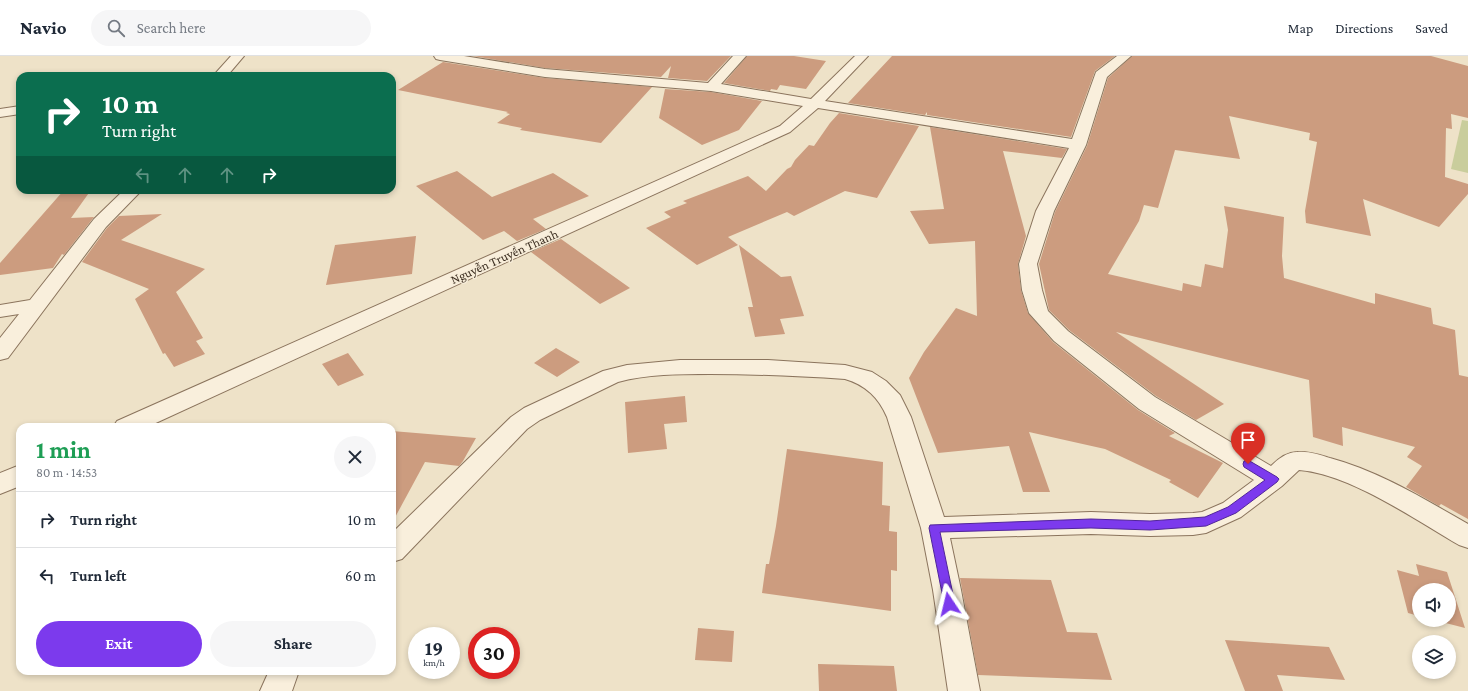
<!DOCTYPE html>
<meta charset="utf-8">
<style>
body{margin:0;font-family:"Crimson Pro",serif;background:#f6f6f7;color:#1f2937;height:100vh;display:flex;flex-direction:column;font-size:15px;white-space:nowrap}
*{box-sizing:border-box;margin:0}
p{font-size:13px;color:#747a83}
.icon{flex:none;width:22px;height:22px;fill:none;stroke:currentColor;stroke-width:2;stroke-linecap:round;stroke-linejoin:round}
.map{position:relative;flex:1;overflow:hidden}
.panel{position:absolute;left:16px;top:367px;width:380px;height:252px;display:flex;flex-direction:column;background:#fff;border-radius:12px;box-shadow:0 2px 6px #0003}
.panel>*{flex:none}
.guide{position:absolute;left:16px;top:16px;width:380px;height:122px;border-radius:12px;box-shadow:0 2px 6px #0003;background:#0b6e4f;color:#fff;overflow:hidden}
.controls{position:absolute;left:1412px;top:527px;display:grid;gap:8px}
.controls a{display:grid;place-items:center;width:44px;height:44px;border-radius:50%;background:#fff;box-shadow:0 2px 6px #0003;font-size:20px}
.speed{position:absolute;left:408px;top:571px;display:flex;gap:8px;font-size:20px;font-weight:700;text-align:center}
.speed>*{display:grid;place-content:center;width:52px;height:52px;border-radius:50%;background:#fff;box-shadow:0 2px 6px #0003;line-height:1}
.speed small{font-size:10px;font-weight:400}
.speed .limit{border:6px solid #d22;background:#fff;color:#111}
.pin{position:absolute;display:grid;place-items:center;width:34px;height:34px;color:#fff;margin:-41px -17px;border-radius:50% 50% 50% 0;rotate:-45deg;box-shadow:0 0 4px #0007}
.pin .icon{rotate:45deg}
.me{position:absolute;width:44px;margin:-22px;rotate:350deg;stroke-linejoin:round;filter:drop-shadow(0 0 3px #0008)}
.turn{display:flex;align-items:center;gap:14px;height:84px;padding:0 20px;font-size:18px}
.turn .icon{width:52px;height:52px;stroke-width:2.5}
.turn b{display:block;font-size:28px;line-height:34px}
.lanes{display:flex;align-items:center;height:38px;padding:0 20px;background:#0003;justify-content:center;gap:20px;direction:ltr}
.lanes .off{opacity:.35}
.round{display:grid;place-items:center;flex:none;width:42px;height:42px;border-radius:21px;background:#f6f6f7}
.overview{display:flex;align-items:center;justify-content:space-between;height:68px;padding:0 20px}
h1{font-size:24px;font-weight:700;line-height:30px;color:#1e9e55}
.primary-button{display:flex;gap:8px;margin-top:auto;padding:8px 20px}
.primary-button a{flex:1;height:46px;border-radius:24px;background:#7c3aed;color:#fff;font-size:16px;font-weight:700;line-height:46px;text-align:center}
.primary-button a+a{background:#f6f6f7;color:#1f2937}
ul{padding:0;list-style:none}
li{display:flex;align-items:center;gap:12px;height:56px;padding:0 20px;border-top:1px solid #e0e1e3}
li div{flex:1}
li b{display:block;font-size:15px}
li em{font-style:normal}
header{display:flex;align-items:center;gap:24px;box-sizing:border-box;height:56px;padding:0 20px;background:#fff;border-bottom:1px solid #e0e1e3}
header strong{font-size:19px}
nav{display:flex;gap:22px;margin-inline-start:auto;font-size:14px}
.search{width:280px;height:36px;background:#f6f6f7;display:flex;align-items:center;gap:10px;box-sizing:border-box;padding:0 14px;border-radius:22px;color:#747a83;font-size:15px}
.map>svg:first-child{display:block}
</style>
<header>
<strong>Navio</strong>
<div class="search"><svg class="icon" aria-label="search" viewBox="0 0 24 24"><circle cx="10" cy="10" r="6"/><path d="M15 15l6 6"/></svg>Search here</div>
<nav><a>Map</a><a>Directions</a><a>Saved</a></nav>
</header>
<div class="map">
<svg width="1468" height="635" viewBox="0 0 1468 635">
<rect width="100%" height="100%" fill="#eee2c8"/>
<!-- green -->
<path fill="#c9cd9c" d="M1462 64 1468 65V117L1451 113Z"/>
<!-- building -->
<path fill="#cc9c7f" d="M473 0H731L707 25 668 22 671 10 661 21 545 12Z
M747 0H794L826 5 806 33 780 29 777 34 771 33 770 35 724 27Z
M892 0H1115L1095 15 1071 81 927 59V56L925 59 848 47Z
M1132 0H1431L1468 10V62L1451 58 1452 73 1446 72 1445 121 1468 128V138L1439 171 1363 143 1371 180 1306 167 1305 155 1317 86 1309 84 1310 77 1229 60 1240 103 1175 94 1158 152 1144 149 1139 165 1108 218 1182 235 1183 227 1201 231 1205 208 1223 212 1228 174 1224 150 1284 161 1282 200 1284 222 1375 248V237L1431 252 1433 268 1455 274 1459 319 1468 321V463L1441 448 1439 450 1406 431 1422 410 1407 401 1415 391 1342 371 1343 390 1313 381 1309 324 1116 276 1224 348 1196 364 1156 340 1069 274 1049 254 1039 208 1055 156 1087 90 1108 22Z
M443 6 545 22 652 31 601 87 520 74 522 72 497 67 510 58 506 57 508 56 398 34Z
M665 33 711 36 762 45 739 74 702 89 659 62Z
M839 57 919 70 877 142 845 135 794 160 787 156 728 181 738 189 697 209 646 172 671 161 664 156 687 147 683 145 748 120 766 135 787 113 791 111 795 104 809 89 814 90 830 67Z
M930 71 1067 93 1062 102 1003 95 1026 180 1018 208 1021 234 1028 257 1053 286 1138 354 1175 377 1169 380 1223 407 1198 442 1169 426 1171 424 1105 393 1029 376 1050 436H1023L1009 390 938 397 909 322 924 296 956 252 977 260 975 185 929 188 910 155 944 153Z
M457 115 492 141 553 117 589 140 533 163 546 173 517 185 504 175 483 184 416 130Z
M64 134H91L71 162 94 161 64 199 62 198 53 212 0 219V207Z
M162 158 121 184 205 213 176 236 203 282 196 285 205 298 174 311 165 297 163 298 135 243 149 233 82 206 107 172 119 160Z
M416 180 412 218 326 229 335 189Z
M561 183 630 232 600 248 531 196Z
M739 189 781 221 791 220 804 260 780 263 785 278 755 281 748 251H753Z
M556 292 580 306 557 321 534 307Z
M348 297 364 319 338 330 322 308Z
M685 340 687 366 664 368 667 393 628 397 625 346Z
M392 375 476 382 463 405 459 410 425 406 392 467Z
M787 393 883 406 882 449 890 450 889 475 897 476V515L891 514V555L762 537 766 508H769L776 470Z
M1416 508 1447 516 1465 572 1434 564H1449V534H1419V560L1408 557 1397 514 1419 520Z
M960 522 1051 524 1067 576 1097 577 1112 624 978 619Z
M698 572 734 575 732 606 695 604Z
M1225 584 1329 591 1345 624 1277 619 1283 635H1245Z
M818 608 894 610 897 635H819Z"/>
<g fill="none" stroke-linecap="round" stroke-linejoin="round">
<defs>
<path id="minor" d="M231 0H244L227 20H213Z
M434 0H464L545 13 708 27 733 0H746L721 28 811 43 855 0H868L825 45 1072 83 1096 16 1117 0H1131L1107 21 1086 89 1054 155 1037 208 1042 234 1048 255 1068 275 1155 341 1271 410C1278 403 1287 396 1297 396 1309 395 1320 399 1330 402 1379 415 1424 443 1468 468V492L1459 489C1414 463 1350 418 1299 414L1282 430 1241 461 1206 477 1193 479 1150 480 1091 478 950 482 961 534 980 635H948L933 534 921 472 887 361C879 342 866 329 845 323 800 320 755 318 710 318 680 318 647 318 618 326L540 364 527 373 402 503 392 506V477L511 361 524 352 603 315 627 309 680 304H768L845 309 872 316 886 325 900 339 911 361 944 461 1091 456 1150 458 1193 457 1202 456 1223 447 1254 424 1139 353 1054 285 1029 257 1022 234 1019 208 1036 155 1069 92 818 52 790 76 147 371H113L117 365 780 70 803 50 711 35 545 21 440 4 436 3Z
M20 50V58L0 61V53Z
M124 134H142L106 171 8 302 0 304V282L19 258 0 261V249L30 244 94 163Z
M20 409V430L0 438V417Z
M269 615H299L292 635H260Z"/>
</defs>
<!-- minor casing -->
<use href="#minor" stroke="#8b745d" stroke-width="2"/>
<!-- minor -->
<use href="#minor" fill="#f9efdc" fill-rule="evenodd"/>
</g>
<!-- route -->
<path fill="#7c3aed" stroke="#51269a" d="M1248 404 1277 421 1279 423 1277 426 1236 457 1206 470 1150 474 1091 472 940 476 955 548 953 552 949 553 945 552 929 472 930 469 1091 463 1150 465 1205 461 1228 451 1265 424 1244 411 1243 408 1244 405Z"/>
<g text-anchor="middle" stroke-width="3" stroke-linejoin="round" paint-order="stroke">
<!-- street labels -->
<g font-size="13" fill="#3b2d20" stroke="#f6ecd8">
<text transform="translate(504 200) rotate(-24)" y="5">Nguyễn Truyền Thanh</text>
</g>
</g>
</svg>
<div class="controls">
<a><svg class="icon" aria-label="sound" viewBox="0 0 24 24"><path d="M4 9h4l5-4v14l-5-4H4zM17 9q2 3 0 6"/></svg></a>
<a><svg class="icon" aria-label="layers" viewBox="0 0 24 24"><path d="M12 4l9 5-9 5-9-5zM3 14l9 5 9-5"/></svg></a>
</div>
<div class="speed"><div>19<small>km/h</small></div><div class="limit">30</div></div>
<div class="pin" style="left:1248px;top:408px;background:#d93025"><svg class="icon" aria-label="arrive" viewBox="0 0 24 24"><path d="M6 21V4h12l-3 4 3 4H6"/></svg></div>
<svg class="me" style="left:949px;top:548px" viewBox="-20 -20 40 40"><path d="M0-17L14 15 0 8-14 15z" fill="#7c3aed" stroke="#fff" stroke-width="4"/></svg>
<div class="guide">
<div class="turn"><svg class="icon" aria-label="right" viewBox="0 0 24 24"><path d="M7 20v-9h11M14 6l5 5-5 5"/></svg><div><b>10 m</b>Turn right</div></div>
<div class="lanes"><svg class="icon off" aria-label="left" viewBox="0 0 24 24"><path d="M17 20v-9H6M10 6l-5 5 5 5"/></svg><svg class="icon off" aria-label="ahead" viewBox="0 0 24 24"><path d="M12 20V5M6 11l6-6 6 6"/></svg><svg class="icon off" aria-label="ahead" viewBox="0 0 24 24"><path d="M12 20V5M6 11l6-6 6 6"/></svg><svg class="icon" aria-label="right" viewBox="0 0 24 24"><path d="M7 20v-9h11M14 6l5 5-5 5"/></svg></div>
</div>
<section class="panel">
<div class="overview"><div><h1>1 min</h1><p>80 m · 14:53</p></div><a class="round"><svg class="icon" aria-label="close" viewBox="0 0 24 24"><path d="M6 6l12 12M18 6L6 18"/></svg></a></div>
<ul>
<li><svg class="icon" aria-label="right" viewBox="0 0 24 24"><path d="M7 20v-9h11M14 6l5 5-5 5"/></svg><div><b>Turn right</b></div><em>10 m</em></li>
<li><svg class="icon" aria-label="left" viewBox="0 0 24 24"><path d="M17 20v-9H6M10 6l-5 5 5 5"/></svg><div><b>Turn left</b></div><em>60 m</em></li>
</ul>
<div class="primary-button"><a>Exit</a><a>Share</a></div>
</section>
</div>
